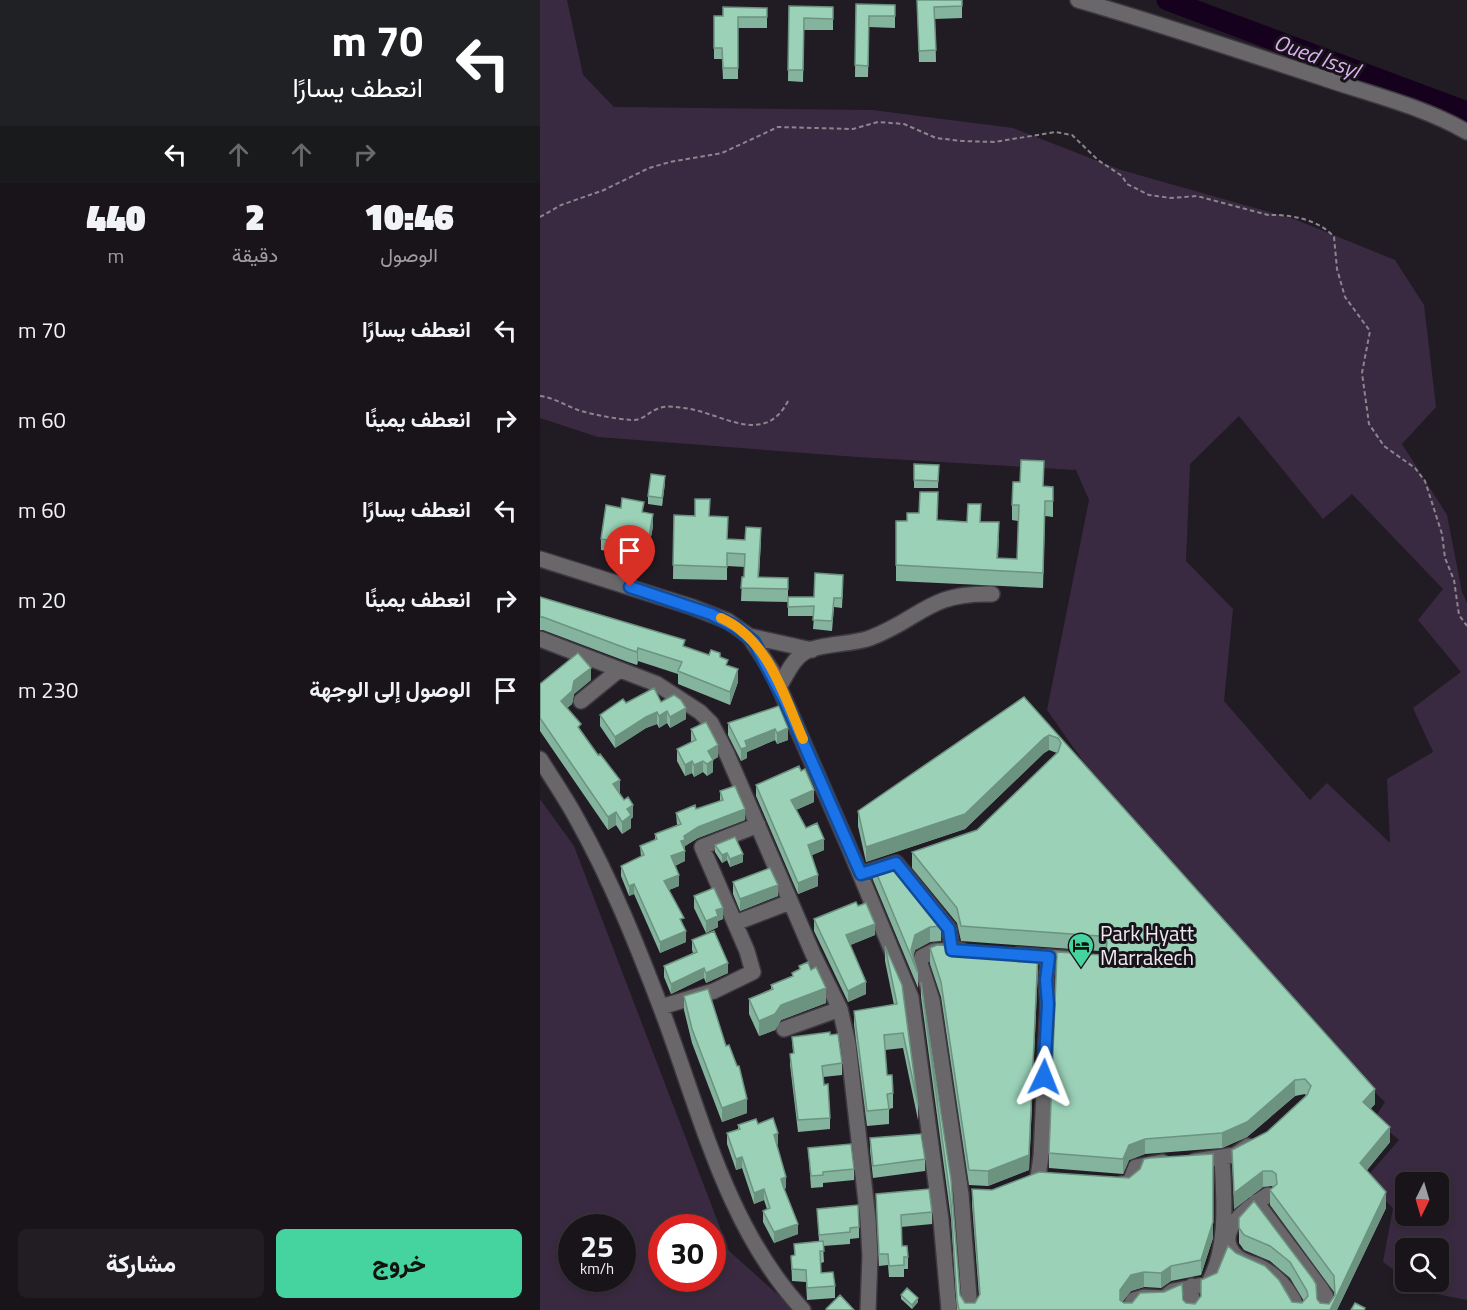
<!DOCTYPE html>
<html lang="ar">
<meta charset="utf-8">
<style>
body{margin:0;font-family:"Titillium Web",Vazirmatn,sans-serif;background:#221d23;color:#f1f3f6;direction:rtl;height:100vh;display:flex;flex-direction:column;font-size:22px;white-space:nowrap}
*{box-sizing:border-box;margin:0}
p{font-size:20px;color:#9f9ea2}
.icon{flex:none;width:33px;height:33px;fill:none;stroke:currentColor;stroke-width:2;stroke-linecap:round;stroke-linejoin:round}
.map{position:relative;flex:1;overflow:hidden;direction:ltr}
.sheet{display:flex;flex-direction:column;background:#19141a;width:540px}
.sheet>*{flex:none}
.top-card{background:#202124;color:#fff;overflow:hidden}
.needle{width:39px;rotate:185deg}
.controls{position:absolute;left:855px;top:1172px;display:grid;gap:12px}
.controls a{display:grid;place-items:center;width:54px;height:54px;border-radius:9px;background:#19141a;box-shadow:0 3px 9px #0003,0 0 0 2px #373339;font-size:30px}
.speed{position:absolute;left:18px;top:1214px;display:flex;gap:12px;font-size:30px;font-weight:700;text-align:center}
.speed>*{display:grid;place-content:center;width:78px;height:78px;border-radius:50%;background:#19141a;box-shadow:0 3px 9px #0003,0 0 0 2px #373339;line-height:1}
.speed small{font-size:15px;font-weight:400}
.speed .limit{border:9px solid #d22;background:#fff;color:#111}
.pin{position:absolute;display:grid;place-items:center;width:51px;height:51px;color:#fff;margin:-62px -26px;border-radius:50% 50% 50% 0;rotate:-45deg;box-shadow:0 0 6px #0007}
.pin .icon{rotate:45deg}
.me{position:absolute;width:66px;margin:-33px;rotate:2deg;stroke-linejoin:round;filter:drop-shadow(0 0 4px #0008)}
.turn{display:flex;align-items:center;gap:21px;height:126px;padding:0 18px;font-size:27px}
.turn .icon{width:78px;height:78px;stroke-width:2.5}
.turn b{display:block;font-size:42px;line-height:51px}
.lanes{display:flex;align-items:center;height:57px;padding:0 18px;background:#0003;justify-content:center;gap:30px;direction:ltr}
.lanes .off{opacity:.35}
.eta{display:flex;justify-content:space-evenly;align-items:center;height:102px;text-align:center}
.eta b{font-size:36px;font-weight:800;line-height:42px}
.button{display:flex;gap:12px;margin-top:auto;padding:12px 18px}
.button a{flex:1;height:69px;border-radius:9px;background:#45d49f;color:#111;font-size:24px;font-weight:800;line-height:69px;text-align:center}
.button a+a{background:#221d23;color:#f1f3f6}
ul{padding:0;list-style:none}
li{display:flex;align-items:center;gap:18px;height:90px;padding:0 18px}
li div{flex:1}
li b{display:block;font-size:22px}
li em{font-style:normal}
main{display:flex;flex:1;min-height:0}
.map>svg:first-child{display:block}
</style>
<main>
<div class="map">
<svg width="927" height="1310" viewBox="0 0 927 1310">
<rect width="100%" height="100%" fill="#211b23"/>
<!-- green -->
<path fill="#3a2a41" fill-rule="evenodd" d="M0 0H27L43 75 74 107 332 110 473 128 581 170 754 219 855 260 884 305 896 407 862 444 907 515 922 592 927 603V1300L886 1292 870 1281H898V1248H866L865 1278 843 1262 853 1208 824 1180 859 1140 834 1119 845 1102 804 1063 545 764 507 710 549 500 536 470 317 457 58 437 0 418ZM699 416 783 519 812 494 903 589 878 620 921 672 873 708 893 752 847 779 850 843 787 783 770 800 684 701 693 609 646 561 650 464ZM866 1182H898V1215H866Z
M0 799 34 846 189 1251 255 1310H0ZM32 1227H82V1278H32ZM122 1227H172V1278H122Z"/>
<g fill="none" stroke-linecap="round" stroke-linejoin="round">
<!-- river -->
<path stroke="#15011e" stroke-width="21" d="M627 0 927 112"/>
<defs>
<path id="minor" d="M538 0C621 24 703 52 786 79 833 95 884 107 927 132
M0 559 152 607 188 621 209 636 232 671 308 845 371 997 401 1220 409 1310
M209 636 272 650
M0 639 117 684 160 712 171 723 187 754 273 954 300 1009 308 1044 328 1219 330 1256 328 1310
M239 687C247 674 253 658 267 651 283 643 311 645 330 638 381 619 388 592 452 594
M41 701 79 670
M0 759C13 780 27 800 38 821 71 880 97 945 121 1008 160 1111 186 1227 263 1310
M321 874 356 863 409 929 412 950H421
M195 923 250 902
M409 950 394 951 382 957 380 963 392 1000 421 1194 430 1310
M478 955 537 959
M121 1007 174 991 213 972 207 951 162 847 218 825
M244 1029 300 1009
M655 1161 695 1155 708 1146
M498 1177 501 1156 508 1004 506 980 509 957
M582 1184 590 1182 596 1167 622 1162
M728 1195C710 1206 671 1232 696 1256 702 1262 711 1263 718 1266 737 1275 750 1290 758 1310
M716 1202 781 1289 786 1297 785 1310
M588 1310 594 1300 604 1297 624 1298 633 1291 668 1284C689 1248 684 1198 682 1158
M651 1310 652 1286"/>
</defs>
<!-- minor casing -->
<use href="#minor" stroke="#3e3840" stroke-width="18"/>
<!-- path -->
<path stroke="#8b868d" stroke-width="2" stroke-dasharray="4.5 3" stroke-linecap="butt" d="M0 217 21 205 64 190 109 168 130 162 182 153 238 127 313 129 338 122 364 124 396 138 422 141 455 142 515 132 532 135 558 160 582 176 587 184 609 195 631 198 657 196 728 215C750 214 780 220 794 237L797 269 805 297 830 331 822 373 829 424 844 446 875 468 885 481 902 534 905 558 914 580 919 615 927 626
M0 396C14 398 25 405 38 410 54 415 76 419 92 420 104 420 107 413 117 409 125 405 135 407 144 408 181 412 225 449 249 399"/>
<!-- minor -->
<use href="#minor" stroke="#6a676b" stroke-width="15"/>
</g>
<!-- wall -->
<path fill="#84b49d" d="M377 0H422V18L395 19 396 62H379Z
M316 4 355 5V28L329 27 328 77H315Z
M249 6 293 7V30H264L263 82 248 81Z
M227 8V28H198V79H183L182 59H174V16H183Z
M374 464 399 465 398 488H374Z
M125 483 122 506 108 504V496Z
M504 486 513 502V517L505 516 503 588 356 581V521L398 520 441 522 459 538 458 558 477 559 478 521 472 520V505Z
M104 513 113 526 108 553 80 548 79 553 61 550V539Z
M134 515 170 516 188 539 221 541 219 577 248 578V597H274L303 584 302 608 294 607 292 631 273 629 274 616H248V598V602L201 601 202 577H204L205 567 187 566V580L133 579Z
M0 597 169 655 180 657 188 666 198 682 190 705 138 684V674L98 661 97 665 88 662 3 630H0Z
M51 680 34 694 32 704 27 708 80 793H79L93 817 91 819V828L82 834 76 825 68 830 0 731V684Z
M484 697 835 1104 830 1109 850 1142 826 1171 846 1208 797 1310H417L411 1219 381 997V982L411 1180 420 1295 425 1303H435L439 1296 432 1205V1189L673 1238 661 1275 631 1281 621 1288 604 1287 591 1291 582 1302 584 1303 643 1300 646 1303 752 1302 762 1303 764 1301 750 1278 730 1261 704 1250 699 1243V1228L714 1201 777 1299 780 1303 789 1304 794 1296V1292L730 1205V1190L733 1187 732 1186 723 1187 694 1209 692 1150 727 1132 766 1096 765 1094 755 1096 707 1137 682 1148 605 1154 589 1160 583 1174 509 1168V1153L562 954 559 951 421 941 417 923 372 868V852L437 830 517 753 509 750 504 753 425 829 326 862 318 826V811Z
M121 702 146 719 130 728 127 723 119 728 117 724 106 728 75 748 60 726V715L86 703Z
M239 706 248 740 237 744 235 740 207 752V758L201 761 188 735V723Z
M151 729 178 757 173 760V772L167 776 163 772 154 777 152 773 145 776 137 761V749L151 742Z
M216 785 274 802 256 810 266 828 284 850 272 855 278 886 258 894 216 796Z
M180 791 205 820 158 838 145 846V861L135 866 139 886 129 890 144 927 146 942 120 953 94 894 89 896 81 876V866L101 857 100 846 115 840V834L137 825 136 813 156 809 180 801Z
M175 845 203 862 190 867 187 860 182 863 175 852Z
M333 865 401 926V941L390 942 375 950 373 957 378 973V988L333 880Z
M193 882 238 896 200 911 193 894Z
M154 896 183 919 178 921V927L166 933 154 908Z
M318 906 335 935 310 945 326 994 308 1002 274 931V919Z
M152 940 188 973 166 983 164 978 131 994 124 977V966L153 953 152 950Z
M345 946 378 1105V1120L363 1048 345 1050 347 1075 353 1093V1108L349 1109V1124L327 1126 314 1025V1011L354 1005 345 961Z
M390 948 498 966 489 1170 448 1186 429 1185 401 997 390 964Z
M259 966 286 1003 241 1020 235 1030 219 1036 209 1014V999L231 989V985L252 976V973L259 970Z
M144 996 207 1113 182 1122 152 1043 144 1010Z
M290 1035 302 1063V1075L283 1077 290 1118V1129L258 1132 250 1065V1054L253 1053 252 1037Z
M218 1124 238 1144 237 1145 246 1188 244 1189 258 1234 234 1243 223 1222V1211L227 1209 224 1200 214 1204 202 1168 196 1170 187 1144V1133L198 1129V1125Z
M330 1138 385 1159V1171L333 1178 330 1150Z
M268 1148 314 1169V1180L283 1183V1187L271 1188Z
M336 1194 392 1212V1224L361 1227 362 1246 368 1257V1269H364V1277H349L348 1265 339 1266Z
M277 1209 319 1227V1238L310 1239V1244L283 1246 284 1262 281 1263V1273L295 1286V1298L267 1300 266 1282 252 1281 251 1256 254 1255V1244L279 1241Z
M361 1295 378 1302 372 1309 361 1299Z"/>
<!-- shaded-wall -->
<path fill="#6c9280" d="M125 476V483L122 506V498Z
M113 514V526L108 553V542Z
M98 648V661L97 665V652Z
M51 668V680L34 694 32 704 21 714V701L34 681Z
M198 669V682L190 705V692Z
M146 708V719L130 728V717Z
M127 711V723L119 728V716Z
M117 712V724L106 728 75 748V737L106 717Z
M248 728V740L237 744V733Z
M235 729V740L207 752V758L201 761V749L205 741Z
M509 735V750L504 753 425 829 326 862V847Z
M178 745V757L168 763V751Z
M173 760V772L167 776V764Z
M152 761V773L145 776V765Z
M163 761V772L154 777V765Z
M80 780V793L73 797V784Z
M274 790V802L251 812V800Z
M93 805V817L91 819V828L82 834V822L87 809Z
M205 809V820L158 838 145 846V851L141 841 144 836 158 827Z
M76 812V825L68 830V817Z
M284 839V850L268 857V845Z
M145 851V861L131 867V856Z
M187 853V860L182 863V855Z
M203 854V862L190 867V859Z
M139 875V886L124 892V881Z
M278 875V886L258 894V883Z
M94 884V894L89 896V886Z
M238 885V896L200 911V899Z
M183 908V919L178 921V927L166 933V921L176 910Z
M335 924V935L306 947V935Z
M390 927V942L375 950 372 959 371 950 375 935Z
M146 931V942L120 953V942Z
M498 951 489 1170 448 1186V1171Z
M188 963V973L166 983V973Z
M164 968V978L131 994V984Z
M326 982V994L308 1002V991Z
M286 988V1003L241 1020 235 1030 219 1036V1021L241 1005Z
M755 1080V1096L707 1137 682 1148V1133Z
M835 1089V1104L823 1118V1102Z
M207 1099V1113L182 1122V1108Z
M850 1127V1142L820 1179V1163Z
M238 1133V1144L234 1146V1135Z
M605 1139V1154L589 1160 583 1174V1159L589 1145Z
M673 1154V1238L661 1275V1260Z
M202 1157V1168L196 1170V1159Z
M723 1171V1187L694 1209V1193Z
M246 1177V1188L241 1190V1179Z
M224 1189V1200L214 1204V1193Z
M846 1192V1208L797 1310H790Z
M258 1224V1234L234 1243V1232Z
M631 1266V1281L621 1288V1273Z
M604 1272V1287L591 1291 580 1305V1290L591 1275Z
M378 1298V1302L372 1309V1305Z"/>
<!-- building -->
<path fill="#9ad1b7" stroke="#6c9280" stroke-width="1.5" d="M377 0H422V6L394 7 396 50 379 51Z
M316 4 355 5V16H329L328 66 315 65Z
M249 6 293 7V19L264 18 263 70H248Z
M183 7 227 8V17H198V68H183L182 48H174V16H183Z
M481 460 504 461 503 486 513 487V501H505L503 573 356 565V521H367V513H379L380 492H398L397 520 427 522 428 504H441L440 522H459L457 558 477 559 479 505H472L473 482H480Z
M374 464 399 465 398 481 374 480Z
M111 474 125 476 122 498 108 496Z
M82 498 104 502 102 512 113 514 108 542 80 537 79 542 61 539 66 505 81 508Z
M155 499H170L169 516 188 517 187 539 205 540 206 527 221 528 218 577 248 578V589L201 588 202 577H204L205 554 187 553V567L133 565 134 515 155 516Z
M275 573 303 575 302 598H294L292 621 273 620 274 606 248 607V597H274Z
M0 597 145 640 143 646 169 655 171 650 180 653V657L188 660 186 665 198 669 190 692 138 671 142 662 98 648 97 652 88 649 3 617H0Z
M38 653 51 668 34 681 32 691 21 701 41 724 38 727 58 755 60 754 80 780 73 784 84 800 88 797 93 805 87 809 91 815 82 822 76 812 68 817 0 718V684Z
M114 688 121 702 134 695 141 700 146 708 130 717 127 711 119 716 117 712 106 717 75 737 60 715 83 699 86 703Z
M484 697 835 1089 823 1102 850 1127 820 1163 846 1192 790 1310H419L417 1300 411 1203 381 982 411 1180 420 1295 425 1303H435L440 1294 432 1189 452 1190 499 1172 589 1178 600 1169 604 1159 610 1158 673 1154V1222L661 1260 631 1266 621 1273 604 1272 591 1275 580 1290V1300L584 1303H592L600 1293 624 1292 642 1284 643 1300 646 1303 655 1304 661 1296V1280L677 1273 688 1246 696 1253 725 1266 739 1280 752 1302 762 1303 768 1296 767 1291 750 1262 730 1246 704 1235 699 1228V1218L714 1201 773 1279 776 1284 777 1299 780 1303 789 1304 795 1295 794 1276 730 1190 737 1184 736 1174 732 1171H723L694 1193 692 1150 727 1132 767 1095 771 1086 765 1079 755 1080 707 1122 682 1133 605 1139 589 1145 583 1159 509 1153 517 952 562 955 566 951 567 942 559 936 421 926 417 908 372 852 437 830 518 752 521 743 518 738 509 735 504 738 425 814 326 847 318 811Z
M239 706 248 728 237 733 235 729 205 741 207 747 201 749 188 723Z
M166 722 178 745 168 751 173 760 167 764 163 761 154 765 152 761 145 765 137 749 156 740 151 729Z
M259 766 261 771 265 769 274 790 251 800 266 828 277 823 284 839 268 845 278 875 258 883 216 785Z
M195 786 205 809 158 827 144 836 145 840 141 841 145 851 131 856 139 875 124 881 144 918 140 919 146 931 120 942 94 884 89 886 81 866 104 855 100 846 117 839 115 834 141 824 136 813 155 805 156 809 183 800 180 791Z
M195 837 203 854 190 859 187 853 182 855 175 845Z
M353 859 400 918 401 926 390 927 375 935 371 950 378 973 333 865Z
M230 868 238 885 200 899 193 882Z
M174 888 183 908 176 910 178 916 166 921 154 896Z
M316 902 318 906 326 903 335 924 306 935 326 982 308 991 274 919Z
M174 931 188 963 166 973 164 968 131 984 124 966 157 952 152 940Z
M397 945 498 951 489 1155 448 1171 429 1170 401 982 390 948Z
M345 946 362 985 378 1105 363 1033 344 1035 347 1075H352L353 1093 347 1094 349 1109 327 1111 314 1011 357 1004Z
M268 962 271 970 276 967 286 988 241 1005 235 1014 219 1021 209 999 233 989 231 985 253 976 252 973 260 969 259 966Z
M168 989 186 1046 189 1045 197 1066H199L207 1099 182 1108 152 1029 144 996Z
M290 1032V1035L298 1034 302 1063 282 1066 284 1085 288 1084 290 1118 258 1120 250 1054 254 1053 252 1037Z
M233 1118 238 1133 234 1135 246 1177 241 1179 243 1186 258 1224 234 1232 223 1211 230 1208 224 1189 214 1193 202 1157 196 1159 187 1133 200 1129 198 1125 216 1119 218 1124Z
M381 1134 385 1159 333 1166 330 1138Z
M311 1144 314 1169 283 1172V1175L271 1176 268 1148Z
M389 1189 392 1212 361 1215 362 1246H367L368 1257H364V1265L349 1266 348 1254H339L336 1194Z
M318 1205 319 1227 310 1228V1232L279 1235 277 1209Z
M283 1241 284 1251H280L281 1273 293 1272 295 1286 267 1288 266 1270 252 1269 251 1256 255 1255 254 1244Z
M367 1288 378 1298 372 1305 361 1295Z
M300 1295 314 1310H287L286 1309Z
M815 1303 825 1308 824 1310H811Z"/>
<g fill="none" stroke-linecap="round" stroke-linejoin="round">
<defs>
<path id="route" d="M90 587 171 614 196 627 214 642 246 703 321 874 356 863 409 929 412 950 509 957 506 980 508 1004 504 1077"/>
</defs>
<!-- route casing -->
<use href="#route" stroke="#114b97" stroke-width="15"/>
<!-- route -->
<use href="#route" stroke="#1a73e8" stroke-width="10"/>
<!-- slow -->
<path stroke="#f59e0b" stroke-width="10" d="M181 618C228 639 244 695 263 739"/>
</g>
<!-- icons -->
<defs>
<symbol id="hotel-pin" viewBox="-11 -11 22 30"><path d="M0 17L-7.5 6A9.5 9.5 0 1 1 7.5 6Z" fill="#45d49f" stroke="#18121a"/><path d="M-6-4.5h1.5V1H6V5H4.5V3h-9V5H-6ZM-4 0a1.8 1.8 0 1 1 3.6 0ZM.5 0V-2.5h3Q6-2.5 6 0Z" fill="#111"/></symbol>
</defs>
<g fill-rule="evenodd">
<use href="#hotel-pin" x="526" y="931" width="30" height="40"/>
</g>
<g text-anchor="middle" stroke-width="6" stroke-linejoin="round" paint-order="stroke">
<!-- poi labels -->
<g font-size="21" fill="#eeeaf0" stroke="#18121a" text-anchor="start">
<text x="560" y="941">Park Hyatt<tspan x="560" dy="24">Marrakech</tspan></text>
</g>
<!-- water labels -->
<g font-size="22" font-style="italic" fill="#dbb0ef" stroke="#18121a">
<text transform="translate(777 56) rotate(20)" y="8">Oued Issyl</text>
</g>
</g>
</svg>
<div class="controls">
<a><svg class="needle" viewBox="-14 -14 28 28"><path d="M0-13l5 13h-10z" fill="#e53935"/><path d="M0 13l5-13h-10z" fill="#9f9ea2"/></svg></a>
<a><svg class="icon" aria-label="search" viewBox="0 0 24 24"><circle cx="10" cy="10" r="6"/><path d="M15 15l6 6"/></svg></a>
</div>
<div class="speed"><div>25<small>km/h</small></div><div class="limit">30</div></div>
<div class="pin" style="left:90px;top:587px;background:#d93025"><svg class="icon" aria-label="arrive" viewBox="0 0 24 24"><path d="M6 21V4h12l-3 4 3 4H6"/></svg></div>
<svg class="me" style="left:504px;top:1077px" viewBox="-20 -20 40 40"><path d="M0-17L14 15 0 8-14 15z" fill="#1a73e8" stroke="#fff" stroke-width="4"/></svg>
</div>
<section class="sheet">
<div class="top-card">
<div class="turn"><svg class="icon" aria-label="left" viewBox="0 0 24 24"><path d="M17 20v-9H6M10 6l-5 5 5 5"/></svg><div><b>70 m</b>انعطف يسارًا</div></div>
<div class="lanes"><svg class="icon" aria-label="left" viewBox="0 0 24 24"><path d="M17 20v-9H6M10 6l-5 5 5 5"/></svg><svg class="icon off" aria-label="ahead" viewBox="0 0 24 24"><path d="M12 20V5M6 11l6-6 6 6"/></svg><svg class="icon off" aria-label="ahead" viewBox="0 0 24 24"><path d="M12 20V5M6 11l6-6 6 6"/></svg><svg class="icon off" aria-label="right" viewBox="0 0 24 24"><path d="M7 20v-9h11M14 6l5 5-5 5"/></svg></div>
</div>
<div class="eta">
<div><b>10:46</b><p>الوصول</p></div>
<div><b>2</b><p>دقيقة</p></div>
<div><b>440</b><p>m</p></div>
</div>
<ul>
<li><svg class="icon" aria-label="left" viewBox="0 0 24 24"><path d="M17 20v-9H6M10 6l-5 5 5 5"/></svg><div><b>انعطف يسارًا</b></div><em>70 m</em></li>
<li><svg class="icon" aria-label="right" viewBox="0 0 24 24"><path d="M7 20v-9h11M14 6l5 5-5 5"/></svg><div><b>انعطف يمينًا</b></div><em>60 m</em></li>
<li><svg class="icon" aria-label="left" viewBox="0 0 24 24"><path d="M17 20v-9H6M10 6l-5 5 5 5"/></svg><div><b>انعطف يسارًا</b></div><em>60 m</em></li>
<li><svg class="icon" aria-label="right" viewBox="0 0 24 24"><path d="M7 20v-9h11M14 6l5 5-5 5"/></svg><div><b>انعطف يمينًا</b></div><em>20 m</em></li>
<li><svg class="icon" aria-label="arrive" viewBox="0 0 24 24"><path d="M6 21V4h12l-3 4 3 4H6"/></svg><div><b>الوصول إلى الوجهة</b></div><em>230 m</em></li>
</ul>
<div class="button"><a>خروج</a><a>مشاركة</a></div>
</section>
</main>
